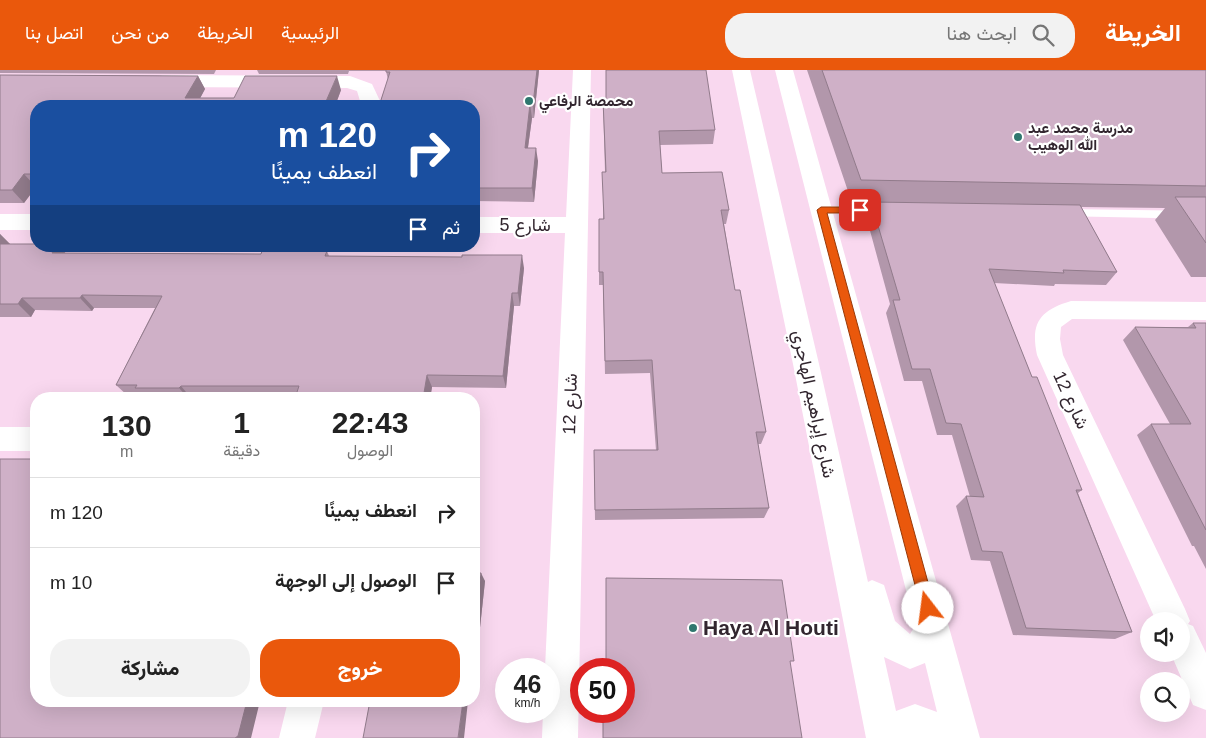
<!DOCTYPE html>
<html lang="ar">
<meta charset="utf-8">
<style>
body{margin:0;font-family:Helvetica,Vazirmatn,sans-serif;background:#f2f2f2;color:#222;direction:rtl;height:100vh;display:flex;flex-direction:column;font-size:19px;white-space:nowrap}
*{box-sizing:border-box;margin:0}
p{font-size:16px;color:#767676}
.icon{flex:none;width:28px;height:28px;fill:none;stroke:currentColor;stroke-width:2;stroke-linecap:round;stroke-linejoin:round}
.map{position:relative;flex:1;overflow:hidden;direction:ltr}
.sheet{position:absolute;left:30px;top:322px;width:450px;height:315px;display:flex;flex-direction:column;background:#fff;border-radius:20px;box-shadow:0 5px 20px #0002;direction:rtl}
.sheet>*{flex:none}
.banner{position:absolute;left:30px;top:30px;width:450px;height:152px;border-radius:20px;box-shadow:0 5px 20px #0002;direction:rtl;background:#1a4fa0;color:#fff;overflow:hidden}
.buttons{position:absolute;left:1140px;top:542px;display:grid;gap:10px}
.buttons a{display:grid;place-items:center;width:50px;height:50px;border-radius:50%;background:#fff;box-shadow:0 5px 20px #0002;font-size:25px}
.speed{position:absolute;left:495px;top:588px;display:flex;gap:10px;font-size:25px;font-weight:700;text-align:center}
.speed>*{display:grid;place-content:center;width:65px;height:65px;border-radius:50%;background:#fff;box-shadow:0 5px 20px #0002;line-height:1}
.speed small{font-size:12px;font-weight:400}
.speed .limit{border:8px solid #d22;background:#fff;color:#111}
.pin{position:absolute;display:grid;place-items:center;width:42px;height:42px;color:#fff;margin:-21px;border-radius:10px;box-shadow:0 2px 8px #0006}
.me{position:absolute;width:55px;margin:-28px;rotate:345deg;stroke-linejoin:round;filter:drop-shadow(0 0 4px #0008)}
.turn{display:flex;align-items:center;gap:18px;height:105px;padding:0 20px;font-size:22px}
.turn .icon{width:65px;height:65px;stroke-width:2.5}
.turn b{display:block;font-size:35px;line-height:42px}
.then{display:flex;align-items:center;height:48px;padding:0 20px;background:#0003;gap:10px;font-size:19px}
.eta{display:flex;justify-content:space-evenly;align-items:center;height:85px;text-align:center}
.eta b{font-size:30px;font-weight:800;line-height:35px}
.primary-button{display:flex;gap:10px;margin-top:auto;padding:10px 20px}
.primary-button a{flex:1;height:58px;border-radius:20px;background:#ea580c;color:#fff;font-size:20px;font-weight:800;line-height:58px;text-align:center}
.primary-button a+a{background:#f2f2f2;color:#222}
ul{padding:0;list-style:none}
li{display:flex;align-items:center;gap:15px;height:70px;padding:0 20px;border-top:1px solid #e0e0e0}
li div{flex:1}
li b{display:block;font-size:19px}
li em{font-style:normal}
header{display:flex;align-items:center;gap:30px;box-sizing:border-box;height:70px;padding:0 25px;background:#ea580c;color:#fff}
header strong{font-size:24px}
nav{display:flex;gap:28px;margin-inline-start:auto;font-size:18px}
.search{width:350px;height:45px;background:#f2f2f2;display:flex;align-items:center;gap:12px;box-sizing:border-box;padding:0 18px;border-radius:20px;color:#767676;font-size:19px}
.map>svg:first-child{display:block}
</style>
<header>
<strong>الخريطة</strong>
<div class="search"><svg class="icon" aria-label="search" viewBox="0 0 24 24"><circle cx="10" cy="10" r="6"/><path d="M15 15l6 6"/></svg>ابحث هنا</div>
<nav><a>الرئيسية</a><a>الخريطة</a><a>من نحن</a><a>اتصل بنا</a></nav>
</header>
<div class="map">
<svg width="1206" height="668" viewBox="0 0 1206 668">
<rect width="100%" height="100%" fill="#f9d8ef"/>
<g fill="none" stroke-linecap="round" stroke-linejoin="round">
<!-- lane -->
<path fill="#fff" fill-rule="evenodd" d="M821 136 889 137 894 138 896 141 894 144 889 145 816 143 814 140 816 137Z
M1063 139 1206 141V149L1058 146 1056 143 1058 140Z"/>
<!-- street -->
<path fill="#fff" fill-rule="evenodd" d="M573 0H591L578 668H542L543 641H549V599H545L565 163H474V147H566Z
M163 5 350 6 372 14 380 31 377 36H359L360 31 357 21 347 18 163 17 156 15 154 11 156 7Z
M0 144H36V160H0Z
M1071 231 1206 232V250L1072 249 1061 257 1060 269 1063 285 1185 539 1190 551 1188 554 1193 556 1206 583V640L1193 635 1171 584H1181V551H1156L1037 285C1030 252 1041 240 1071 231Z
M0 357H36V381H0Z
M288 631H324L315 668H279Z"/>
<!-- secondary -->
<path fill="#fff" fill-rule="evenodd" d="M732 0H750L819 294 868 512 872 510 884 515 895 551 910 564 915 556 775 0H793L980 668H866L793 294ZM884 587 910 599 925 593 937 642 915 634 896 641Z"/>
</g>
<!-- wall -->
<path fill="#b297ab" d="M0 0H216L214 4 0 3Z
M257 0H539L534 48H532L528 78 538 91 534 132 474 131V36H381L380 33 388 10 386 1H349L348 4H259Z
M807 0H1206V207H1191L1155 150 1165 138 1081 137 1117 202 1106 215 1055 214 1054 216 994 213 1032 307 1082 420 1078 423 1132 562 1115 569 1013 565 990 491 971 490 956 436 966 426 970 427 952 365H937L922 311H904L886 243 890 234 866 146 871 134 852 133Z
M0 5 198 6 205 19 200 28H234L341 20 335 36H36V117L24 133H0Z
M603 30 715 60 713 74 660 75 662 103 729 140 726 154H724L735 220 766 362 761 374H758L769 438 764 448 595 450 594 380H656L650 303 605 304 603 215H599V149H603L605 102Z
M0 164 10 174 59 176 65 183 261 184 327 181 329 186 524 198 520 236H514L506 318 432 317 430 329H295V328H191V329H146L144 327 128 326 116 315 155 238H94L92 241 35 240 31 247H0Z
M1193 253H1206V499L1194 476H1192L1137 365 1151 354H1170L1123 270 1135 257H1188Z
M474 503 485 511 478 576H474Z"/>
<!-- shaded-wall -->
<path fill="#917b8b" d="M537 0H539L534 48 533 34Z
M198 6 205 19 196 36 185 28Z
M337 6 341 20 335 36H324Z
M530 34 532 48 526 91 525 78Z
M536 78 538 91 534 132 532 118Z
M24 104 36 117 24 133 12 120Z
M0 164 12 176 0 183Z
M56 176H59L69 187 52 183Z
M522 185 524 198 520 236 518 223Z
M512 223 514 236 506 318 503 306Z
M82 225 94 238 92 241 80 228Z
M22 228 35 240 31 247 18 234Z
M427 305 432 317 430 329H423Z
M181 316 191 328V329H189L179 318Z
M481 503 485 511 478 576 474 570Z
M247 631H260L251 668H235Z
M463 631H468L464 668H458Z"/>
<!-- building -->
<path fill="#cfb0c7" stroke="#917b8b" d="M386 0H537L533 34H530L525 78H536L532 118H474V81L476 70H474V36H386L387 33H380L390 2H386Z
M606 0H706L715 60 659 61 662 103 722 102 729 140H721L735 220H740L766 362H756L769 438 595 440 594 380H658L652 290 605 291 603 202H599V149H604L602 102H606L603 30H606Z
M822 0H1206V116L861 110Z
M0 5 198 6 185 28H234L245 6H337L324 36H36V104H24L12 120H0Z
M1175 127H1206V173Z
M871 132 1080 135 1117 202 1063 200 1064 203 989 199 1032 307H1037L1082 420H1076L1132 562 1026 558 1002 482 982 481 966 426 984 427 961 354 946 353 930 299H912L893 230H900Z
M0 174H36V176H56L52 183 261 184 262 181H327L325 186 462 187V185H522L518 223H512L503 306 427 305 423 329 295 328 299 316H181L179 318H135L137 315H116L162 226 82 225 80 228H22L18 234H0Z
M1193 253H1206V460L1151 354H1191L1135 257 1196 258Z
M0 389H36V631H247L238 666 235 668H0Z
M474 503H481L474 568Z
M606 508 782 510 794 591H790L802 668H603V641H624V599H606Z
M370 631H463L458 668H363Z"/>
<!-- route -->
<path fill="#ea580c" stroke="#983908" d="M821 137H860L864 140 860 143H827L935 538 933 543 928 545 923 543 921 538 817 140Z"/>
<!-- markers -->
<g fill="#2f776f" stroke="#fff" stroke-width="2">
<circle cx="529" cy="31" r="5"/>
<circle cx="1018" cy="67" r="5"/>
<circle cx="693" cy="558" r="5"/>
</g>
<g text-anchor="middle" stroke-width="4.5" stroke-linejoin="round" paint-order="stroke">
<!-- far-poi labels -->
<g font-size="15" font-weight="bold" fill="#32262f" stroke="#fff" text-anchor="start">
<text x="539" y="36">محمصة الرفاعي</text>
<text x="1028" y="63">مدرسة محمد عبد<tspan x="1028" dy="17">الله الوهيب</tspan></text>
</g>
<!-- street labels -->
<g font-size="18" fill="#32262f" stroke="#fff">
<text x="525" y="161">شارع 5</text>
<text transform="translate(1071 330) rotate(65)" y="6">شارع 12</text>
<text transform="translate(570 334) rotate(-88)" y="6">شارع 12</text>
<text transform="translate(814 334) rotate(78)" y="6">شارع إبراهيم الهاجري</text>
</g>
<!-- near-poi labels -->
<g font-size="21" font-weight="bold" fill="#32262f" stroke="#fff" text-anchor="start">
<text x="703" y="565">Haya Al Houti</text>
</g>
</g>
</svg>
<div class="buttons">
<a><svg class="icon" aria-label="sound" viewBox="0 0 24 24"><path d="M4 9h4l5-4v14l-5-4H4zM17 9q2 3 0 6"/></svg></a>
<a><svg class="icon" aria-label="search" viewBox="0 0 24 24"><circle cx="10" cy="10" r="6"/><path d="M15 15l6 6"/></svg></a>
</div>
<div class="speed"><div>46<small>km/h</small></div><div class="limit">50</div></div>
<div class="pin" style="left:860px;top:140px;background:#d93025"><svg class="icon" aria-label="arrive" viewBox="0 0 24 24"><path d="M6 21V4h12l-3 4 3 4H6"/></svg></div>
<svg class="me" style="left:928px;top:538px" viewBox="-20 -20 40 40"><circle r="19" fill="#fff"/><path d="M0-13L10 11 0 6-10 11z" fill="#ea580c"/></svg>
<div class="banner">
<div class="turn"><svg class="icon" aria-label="right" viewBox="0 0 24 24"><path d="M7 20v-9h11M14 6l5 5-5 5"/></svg><div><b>120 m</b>انعطف يمينًا</div></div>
<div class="then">ثم<svg class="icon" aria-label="arrive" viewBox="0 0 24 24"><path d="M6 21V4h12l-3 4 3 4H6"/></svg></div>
</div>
<section class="sheet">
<div class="eta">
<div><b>22:43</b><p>الوصول</p></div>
<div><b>1</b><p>دقيقة</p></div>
<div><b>130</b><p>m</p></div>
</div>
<ul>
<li><svg class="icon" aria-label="right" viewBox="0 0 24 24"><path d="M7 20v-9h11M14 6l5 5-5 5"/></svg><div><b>انعطف يمينًا</b></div><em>120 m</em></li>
<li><svg class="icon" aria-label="arrive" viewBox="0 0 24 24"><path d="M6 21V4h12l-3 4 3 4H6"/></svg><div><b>الوصول إلى الوجهة</b></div><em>10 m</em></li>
</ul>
<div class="primary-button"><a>خروج</a><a>مشاركة</a></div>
</section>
</div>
